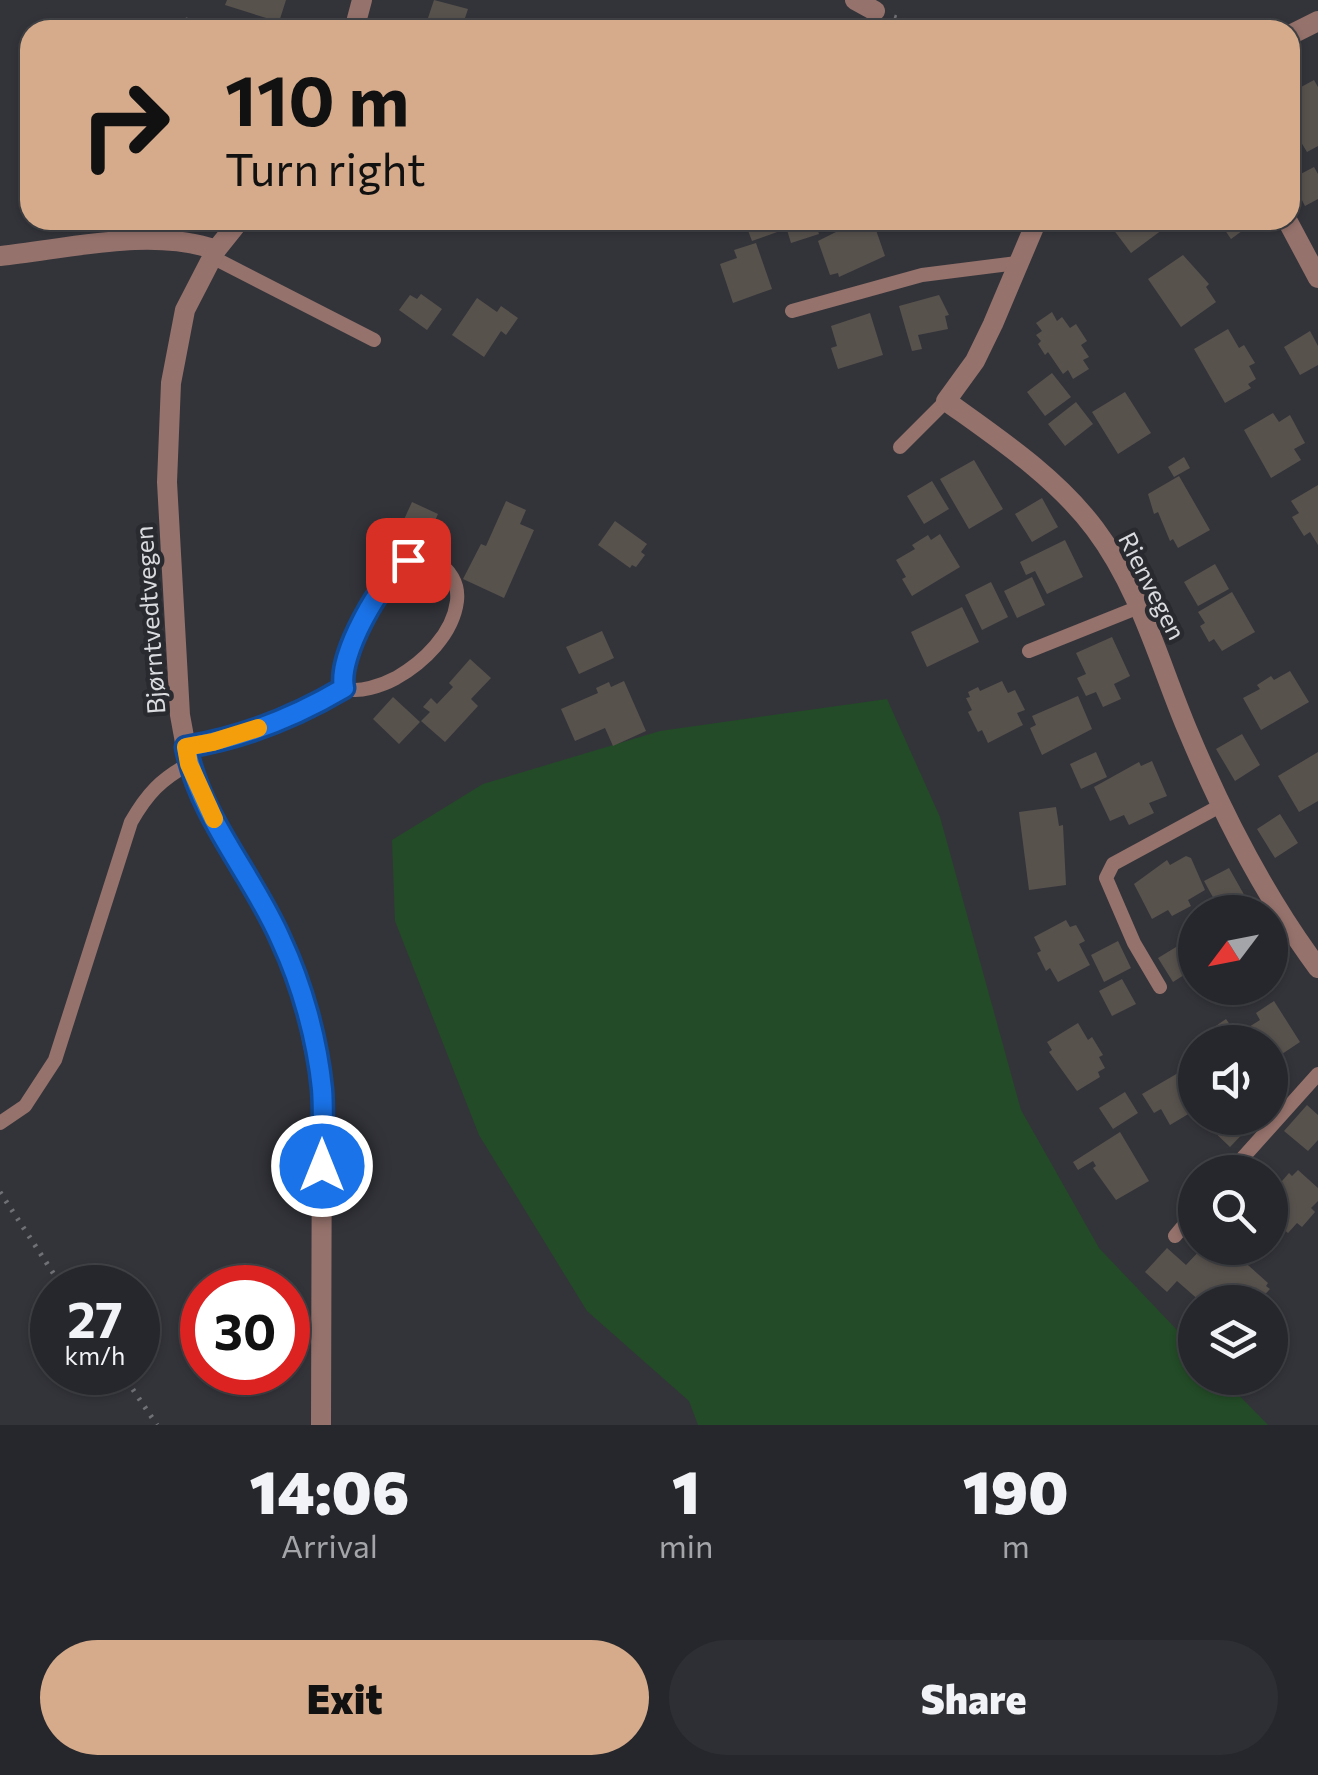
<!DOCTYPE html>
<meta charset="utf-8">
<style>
body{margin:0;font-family:Commissioner,sans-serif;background:#2e2f34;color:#f1f3f6;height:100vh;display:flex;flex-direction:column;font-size:38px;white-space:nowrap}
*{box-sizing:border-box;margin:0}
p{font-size:32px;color:#a4a5a9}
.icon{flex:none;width:55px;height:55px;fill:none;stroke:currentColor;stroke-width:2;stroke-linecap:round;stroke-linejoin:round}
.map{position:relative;height:1425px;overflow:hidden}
.drawer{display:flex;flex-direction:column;background:#26272c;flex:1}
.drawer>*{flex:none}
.hud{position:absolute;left:20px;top:20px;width:1280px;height:210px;border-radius:30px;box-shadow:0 2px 8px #0004,0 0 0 2px #424448;background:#d6ab8b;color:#111;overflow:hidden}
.needle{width:65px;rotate:238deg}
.buttons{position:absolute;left:1178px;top:895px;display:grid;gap:20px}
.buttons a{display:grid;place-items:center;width:110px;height:110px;border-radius:50%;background:#26272c;box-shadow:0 2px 8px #0004,0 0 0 2px #424448;font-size:50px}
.speed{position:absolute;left:30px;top:1265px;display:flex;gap:20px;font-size:50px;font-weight:700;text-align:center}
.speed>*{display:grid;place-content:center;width:130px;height:130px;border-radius:50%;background:#26272c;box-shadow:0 2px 8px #0004,0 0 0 2px #424448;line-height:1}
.speed small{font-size:25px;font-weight:400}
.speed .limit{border:15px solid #d22;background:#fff;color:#111}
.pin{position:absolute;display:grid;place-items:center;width:85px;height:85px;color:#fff;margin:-42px;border-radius:20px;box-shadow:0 5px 15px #0006}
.me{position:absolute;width:110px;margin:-55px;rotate:0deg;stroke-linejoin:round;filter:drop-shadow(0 0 8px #0008)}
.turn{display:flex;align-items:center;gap:35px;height:210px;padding:0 40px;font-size:45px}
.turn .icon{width:130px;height:130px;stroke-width:2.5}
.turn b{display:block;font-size:70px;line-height:85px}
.eta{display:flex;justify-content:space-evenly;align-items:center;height:170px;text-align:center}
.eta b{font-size:60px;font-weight:800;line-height:70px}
.action{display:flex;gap:20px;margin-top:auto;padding:20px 40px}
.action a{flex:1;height:115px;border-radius:60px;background:#d6ab8b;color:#111;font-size:40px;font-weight:800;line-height:115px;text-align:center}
.action a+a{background:#2e2f34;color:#f1f3f6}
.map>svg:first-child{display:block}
</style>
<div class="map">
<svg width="1318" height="1425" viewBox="0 0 1318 1425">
<rect width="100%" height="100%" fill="#33343a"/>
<!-- green -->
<path fill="#234b27" d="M887 699 940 817 1021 1110 1099 1248 1195 1349V1378H1222L1268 1425H698L689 1401 587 1311 479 1135 395 921 392 840 483 784 660 731Z"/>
<!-- building -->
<path fill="#58524d" d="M227 0H286L279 22 225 5Z
M434 0 468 9 461 30H442L426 24Z
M186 17 217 30H181Z
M1314 80 1318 87V146L1307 152 1290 124V93Z
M1314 167 1318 174V199L1305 206 1291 179Z
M744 220H776L780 231 752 241Z
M784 220H814L819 234 791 243Z
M934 220H973V221L938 232Z
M1101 220H1161L1166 227 1131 253 1110 225 1107 228Z
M1218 220H1257L1231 239Z
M854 223 856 228 868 224 871 232 876 230 885 256 839 277 838 273 830 275 818 241Z
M756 243 772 289 733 303 720 264 737 258 734 250Z
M1183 255 1209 284 1206 287 1216 302 1181 327 1148 279Z
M421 294 442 309 427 330 399 310 410 295 417 299Z
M939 295 949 315 945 316 948 329 918 335 922 349 912 351 899 306Z
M477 298 497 312 501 306 518 318 506 335 501 331 484 357 452 335Z
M1052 312 1057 321 1062 317 1070 328 1076 324 1087 341 1081 345 1089 357 1083 360 1089 369 1073 379 1068 370 1063 374 1048 352 1045 355 1038 344 1041 341 1036 335 1042 331 1036 323Z
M870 313 883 355 838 369 831 348 837 346 831 326Z
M1228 329 1239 348 1244 345 1255 363 1249 366 1256 379 1248 384 1251 388 1225 403 1194 349Z
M1310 331 1318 346V365L1300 375 1284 347Z
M1052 373 1071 397 1045 416 1027 392Z
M1125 392 1151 433 1118 454 1092 412Z
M1076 402 1093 424 1065 446 1048 424Z
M1273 413 1279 422 1290 415 1305 443 1294 449 1301 460 1271 478 1244 430Z
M1184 457 1190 468 1174 477 1168 467Z
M974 460 1003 509 969 529 940 479Z
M1179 476 1210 530 1178 548 1173 539 1170 541 1158 512 1154 514 1148 494Z
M932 481 949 509 924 524 907 496Z
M1318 485V545L1310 532 1304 536 1292 517 1299 513 1291 501Z
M1042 498 1058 527 1032 542 1015 514Z
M506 501 526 510 520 524 534 530 504 598 463 579 481 544 486 546Z
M412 502 438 514 422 549 396 537Z
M615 521 647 544 641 552 645 555 636 567 632 565 630 568 598 545Z
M940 534 960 567 912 596 902 579 906 577 896 560 915 549 912 545 928 535 931 540Z
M1065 540 1083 577 1047 594 1035 571 1026 575 1020 562Z
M1215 564 1229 589 1198 606 1184 582Z
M1032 577 1045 605 1017 618 1004 591Z
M991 582 1008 617 982 630 965 595Z
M1232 592 1255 632 1222 651 1214 639 1209 642 1200 626 1205 623 1198 612Z
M962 607 979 642 927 667 911 632Z
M602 631 614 658 579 674 566 647Z
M1112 637 1130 676 1114 684 1121 699 1103 707 1096 692 1086 696 1077 678 1086 674 1076 653Z
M470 659 491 678 471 699 478 706 445 742 421 721 430 712 423 707 431 698 437 704 453 687 449 683Z
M1290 671 1309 702 1261 730 1243 698 1260 689 1257 685 1271 676 1274 680Z
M624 681 646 731 613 746 605 728 575 741 561 709 598 693 596 688 609 682 611 687Z
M1002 681 1008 693 1015 690 1025 710 1017 713 1023 725 988 743 982 730 978 732 968 712 972 710 966 698 970 697 968 692 978 687 980 691Z
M1078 696 1092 729 1042 755 1030 728 1036 725 1032 716Z
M393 697 420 722 399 744 373 719Z
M1242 734 1260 765 1235 781 1216 749Z
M1096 752 1107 777 1081 789 1070 764Z
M1318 752V801L1299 812 1278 776Z
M1152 761 1167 796 1149 803 1154 813 1129 825 1124 815 1110 821 1094 787 1139 762 1141 766Z
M1056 807 1059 826 1063 825 1066 885 1029 890 1019 812Z
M1280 814 1298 843 1275 858 1257 829Z
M1186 856 1191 858 1205 890 1188 900 1191 906 1172 916 1168 910 1152 919 1134 884 1167 860 1170 865Z
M1229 868 1246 898 1221 912 1204 881Z
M1066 920 1070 927 1076 925 1085 941 1079 944 1090 965 1058 982 1050 968 1046 971 1037 953 1041 951 1034 937Z
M1118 941 1131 968 1104 982 1091 955Z
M1181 944 1195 968 1173 982 1158 958Z
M1122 979 1136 1004 1112 1016 1099 991Z
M1213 988H1242L1222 1001Z
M1274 1001 1300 1042 1270 1062V1042H1252L1244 1030 1260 1020 1256 1013Z
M1226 1019 1242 1042H1210L1204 1034Z
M1078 1023 1088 1040 1092 1037 1103 1055 1099 1057 1105 1068 1098 1072 1100 1077 1077 1091 1049 1052 1052 1050 1047 1042Z
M1185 1069 1195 1086V1110L1170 1125 1161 1109 1154 1113 1142 1094Z
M1125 1092 1138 1113 1113 1129 1099 1108Z
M1307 1105 1318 1115V1140L1308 1151 1284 1131Z
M1219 1118H1248L1253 1123 1230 1147 1209 1127Z
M1120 1132 1149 1181 1116 1200 1093 1168 1096 1166 1093 1161 1078 1170 1073 1162Z
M1298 1170 1318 1188V1201L1311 1208 1315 1212 1302 1227 1297 1223 1288 1233 1282 1228 1279 1231 1270 1222V1201L1278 1192 1275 1189 1289 1173 1292 1176Z
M1167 1248 1186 1265 1202 1248H1229L1268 1283 1266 1286 1270 1289 1258 1302H1227L1220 1296 1214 1302H1201L1177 1281 1167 1292 1145 1272Z"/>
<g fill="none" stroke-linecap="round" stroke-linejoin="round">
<!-- path -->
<path stroke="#707176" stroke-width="5" stroke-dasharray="2.5 8" stroke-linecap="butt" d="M894 17 934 30
M0 1192 63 1288
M121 1372 157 1425"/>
<!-- service -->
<path stroke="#96726c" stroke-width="14" d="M212 257 374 340
M792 311 922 275 1017 263
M900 447 946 401
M1029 651 1139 607
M185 747C242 738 295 717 344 688 358 694 383 685 396 678 424 662 453 634 457 601 461 565 419 545 394 570 370 595 358 636 344 667L342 677 344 688
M1160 987 1134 943 1106 878 1113 864 1220 806
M0 1123 25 1106 55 1060 131 822C147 794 161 779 189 764
M1230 1172 1318 1074
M1175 1236 1195 1212"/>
<!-- minor -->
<path stroke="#96726c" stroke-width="20" d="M855 0 875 11
M354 30 362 0
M1290 35 1318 21
M240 220 216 250 185 310 171 383 167 482 180 715 189 764 213 817 281 938 305 1005 322 1088 321 1425
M1037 220 993 324 975 361 946 401C999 439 1056 477 1095 529 1140 589 1159 662 1187 729 1222 813 1263 894 1318 968
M1287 220 1318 278
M0 256C67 249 152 227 216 250"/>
</g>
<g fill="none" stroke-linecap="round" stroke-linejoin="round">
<defs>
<path id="route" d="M322 1166C322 1140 324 1114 322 1089 317 1039 302 985 281 940 253 875 200 818 186 747 242 738 295 717 344 688 337 656 381 579 408 560"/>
</defs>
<!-- route casing -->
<use href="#route" stroke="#114b97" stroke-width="25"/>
<!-- route -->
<use href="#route" stroke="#1a73e8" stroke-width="18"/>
<!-- slow -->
<path stroke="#f59e0b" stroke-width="18" d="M214 819 189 764 186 747 213 742 258 728"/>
</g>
<g text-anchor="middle" stroke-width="9" stroke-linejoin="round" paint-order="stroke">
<!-- street labels -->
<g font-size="25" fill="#dadbdf" stroke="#292a30">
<text transform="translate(1152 586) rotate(63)" y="9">Rienvegen</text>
<text transform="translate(150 620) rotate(-94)" y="9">Bjørntvedtvegen</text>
</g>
</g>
</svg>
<div class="buttons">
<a><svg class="needle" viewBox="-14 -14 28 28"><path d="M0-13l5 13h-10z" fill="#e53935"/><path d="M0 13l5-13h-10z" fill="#a4a5a9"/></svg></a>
<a><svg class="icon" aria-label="sound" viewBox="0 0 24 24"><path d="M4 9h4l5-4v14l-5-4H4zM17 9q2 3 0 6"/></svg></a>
<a><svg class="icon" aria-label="search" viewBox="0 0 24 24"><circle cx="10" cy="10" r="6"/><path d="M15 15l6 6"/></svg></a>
<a><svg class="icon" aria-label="layers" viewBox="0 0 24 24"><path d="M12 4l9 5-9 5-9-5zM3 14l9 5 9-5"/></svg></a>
</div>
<div class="speed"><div>27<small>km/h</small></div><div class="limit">30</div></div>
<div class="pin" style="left:408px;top:560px;background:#d93025"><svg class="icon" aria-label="arrive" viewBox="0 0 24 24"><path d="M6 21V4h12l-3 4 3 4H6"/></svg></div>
<svg class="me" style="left:322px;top:1166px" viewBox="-20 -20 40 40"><circle r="17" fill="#1a73e8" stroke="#fff" stroke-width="3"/><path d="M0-11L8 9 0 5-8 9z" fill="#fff"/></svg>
<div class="hud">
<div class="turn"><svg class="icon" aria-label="right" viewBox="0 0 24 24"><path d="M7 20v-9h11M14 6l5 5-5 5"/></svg><div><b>110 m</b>Turn right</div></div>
</div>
</div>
<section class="drawer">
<div class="eta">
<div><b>14:06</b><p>Arrival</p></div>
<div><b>1</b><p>min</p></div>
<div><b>190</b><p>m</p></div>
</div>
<div class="action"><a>Exit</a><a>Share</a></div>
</section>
